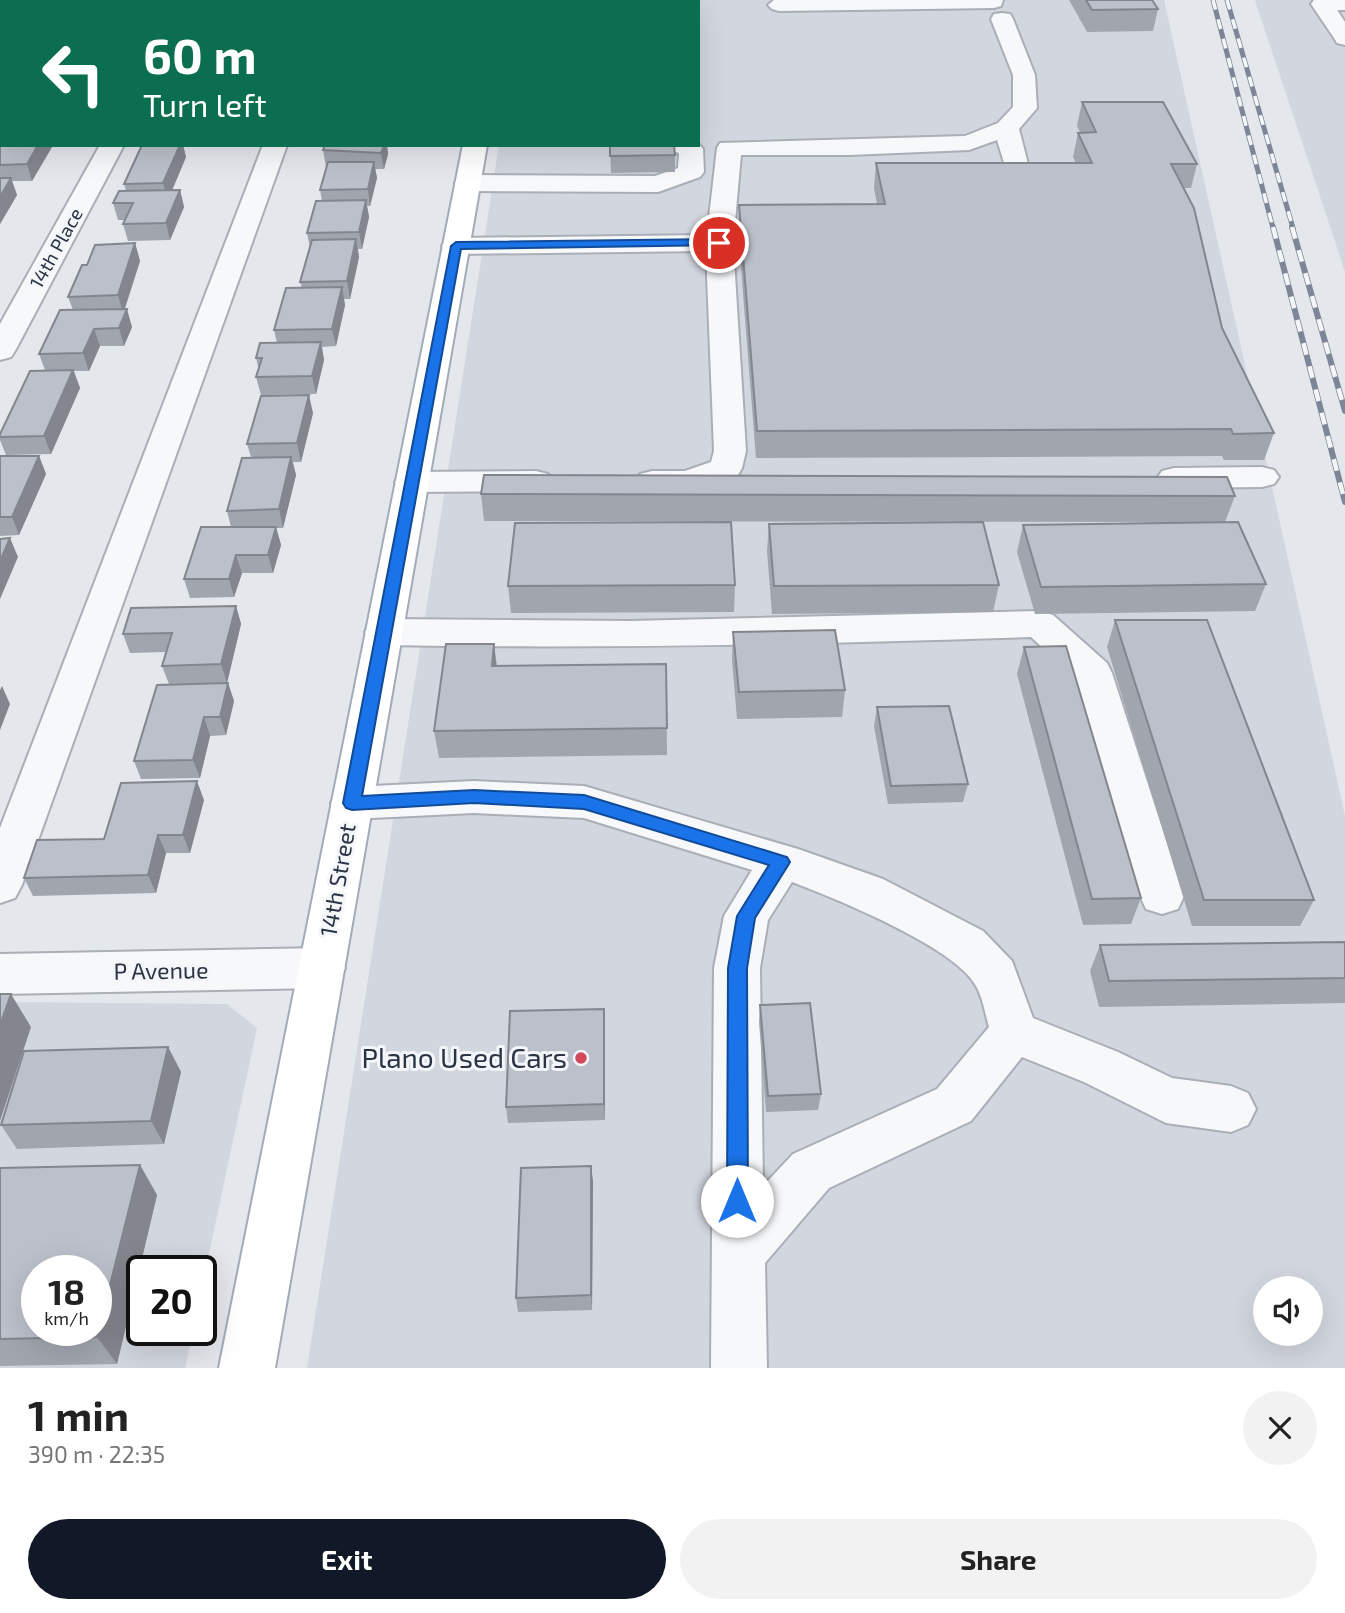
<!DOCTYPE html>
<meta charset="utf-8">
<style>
body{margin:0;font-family:"Exo 2",sans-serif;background:#f2f2f2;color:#222;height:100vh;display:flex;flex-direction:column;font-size:26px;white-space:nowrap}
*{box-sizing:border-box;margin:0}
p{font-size:23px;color:#767676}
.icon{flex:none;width:38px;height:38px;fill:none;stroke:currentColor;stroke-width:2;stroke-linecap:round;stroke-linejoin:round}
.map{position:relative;height:1368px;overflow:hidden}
.side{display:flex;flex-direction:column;background:#fff;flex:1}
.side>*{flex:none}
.guide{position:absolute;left:0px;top:0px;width:700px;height:147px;box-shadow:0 7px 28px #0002;background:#0b6e4f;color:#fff;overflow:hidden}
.fabs{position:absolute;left:1253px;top:1276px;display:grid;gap:14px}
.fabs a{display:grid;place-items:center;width:70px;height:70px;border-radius:50%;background:#fff;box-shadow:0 7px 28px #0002;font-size:35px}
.speed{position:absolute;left:21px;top:1255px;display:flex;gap:14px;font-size:35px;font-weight:700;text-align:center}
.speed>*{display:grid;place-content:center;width:91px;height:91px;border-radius:50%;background:#fff;box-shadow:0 7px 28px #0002;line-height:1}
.speed small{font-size:18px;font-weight:400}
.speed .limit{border:4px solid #111;border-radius:10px;background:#fff;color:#111}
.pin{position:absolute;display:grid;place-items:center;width:60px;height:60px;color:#fff;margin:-30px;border:4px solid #fff;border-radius:50%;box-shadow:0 2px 7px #0007}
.me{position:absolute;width:77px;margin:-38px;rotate:0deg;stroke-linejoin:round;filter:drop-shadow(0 0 5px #0008)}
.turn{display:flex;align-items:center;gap:24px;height:147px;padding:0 28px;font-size:32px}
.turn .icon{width:91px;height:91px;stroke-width:2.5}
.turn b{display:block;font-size:49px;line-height:60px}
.round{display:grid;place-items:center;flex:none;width:74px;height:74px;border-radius:37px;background:#f2f2f2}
.head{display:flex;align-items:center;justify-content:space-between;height:119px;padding:0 28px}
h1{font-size:42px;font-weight:700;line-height:52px}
.action{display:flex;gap:14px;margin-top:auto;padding:14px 28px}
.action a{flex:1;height:80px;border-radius:42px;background:#111827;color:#fff;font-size:28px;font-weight:700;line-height:80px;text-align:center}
.action a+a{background:#f2f2f2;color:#222}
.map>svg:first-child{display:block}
</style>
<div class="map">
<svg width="1345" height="1368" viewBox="0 0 1345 1368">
<rect width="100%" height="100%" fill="#e4e7ec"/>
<!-- built -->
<path fill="#d2d6de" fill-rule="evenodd" d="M526 0H1164L1345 816V1368H307L499 145H698V2ZM1265 1288H1311V1334H1265Z
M1255 0H1345V272Z
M0 1002 227 1004 257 1028 201 1291V1270H142V1330H193L185 1368H0ZM37 1270H96V1330H37Z"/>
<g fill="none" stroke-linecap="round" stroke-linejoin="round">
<defs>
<path id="minor" d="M30 0H50L29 2Z
M181 0H201L180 2Z
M317 0H337L316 2Z
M559 0H666L665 2Z
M1003 0 1001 6 994 8 779 11 772 9 768 5 774 0Z
M1314 0H1345V10H1337L1345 22V45L1337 43 1334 38 1311 4Z
M1002 13 1010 14 1013 19 1035 75 1037 108 1019 129 1028 164 1024 169 1015 172 1006 169 997 140 969 150 849 155H741L733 243 746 451 742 468 738 475C705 486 675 497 640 488L635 481 640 474 652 471H685L711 462 714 451 706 251 456 254 446 252 442 246 446 240 456 238 707 235 717 148 720 143 965 136 998 123 1013 107V75L991 19 994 14Z
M2 45V61L0 62V46Z
M698 143 703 149 704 172 700 177 658 192 468 191 459 188 455 183 459 178 468 175 655 176 678 168 679 153 667 150 664 145Z
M100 145H124L15 351 11 357 0 360V324Z
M263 145H287L22 885 15 898 0 903V828Z
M1262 467 1274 470 1279 477 1274 484 1262 487 1174 488 1162 485 1157 478 1162 471 1174 468Z
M536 471 548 474 553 481 548 488 536 491 412 492 400 489 395 482 400 475 412 472Z
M1040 611 1053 615 1107 663 1112 673 1184 896 1178 909 1162 914 1146 909 1140 896 1076 679 1031 637C815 644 600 649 384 645L371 641 365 632 371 623 384 619 630 621Z
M474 781 584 786 798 849 883 879 983 931 1012 961 1033 1018 1118 1052 1172 1078 1231 1086 1248 1093 1256 1109 1248 1125 1231 1132 1166 1123 1084 1082 1022 1057 971 1121 829 1188 765 1263 767 1368H711L714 968 724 916 752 870 584 818 474 813 352 819 337 814 331 803 337 792 352 787ZM792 882C834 898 956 947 976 986 983 998 985 1014 989 1027L937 1089 793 1154 763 1186 760 968 768 920Z
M322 948 338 954 345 968 338 982 322 988 0 994V954Z"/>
<path id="major" d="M492 0H512V2H492Z
M463 145H487L275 1368H219Z"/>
</defs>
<!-- minor casing -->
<use href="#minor" stroke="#a9aeb7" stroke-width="4"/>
<!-- major casing -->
<use href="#major" stroke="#a3abb8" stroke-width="4"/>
<!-- minor -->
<use href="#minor" fill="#f7f8fa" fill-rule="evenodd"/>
<!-- major -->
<use href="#major" fill="#fff" fill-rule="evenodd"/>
<defs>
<path id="rail-far1" d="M1213 0 1273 228
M1227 0 1293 228"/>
<path id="rail" d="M1273 227 1345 502
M1292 227 1345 411"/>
</defs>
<!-- rail-far1 casing -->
<use href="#rail-far1" stroke="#7d8696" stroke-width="5"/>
<!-- rail casing -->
<use href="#rail" stroke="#7d8696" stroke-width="6"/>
<!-- rail-far1 -->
<use href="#rail-far1" stroke="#f4f6f9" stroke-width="3.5" stroke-dasharray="10" stroke-linecap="butt"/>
<!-- rail -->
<use href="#rail" stroke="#f4f6f9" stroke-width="4.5" stroke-dasharray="12" stroke-linecap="butt"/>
</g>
<!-- wall -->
<path fill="#a1a5ae" d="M383 0H430L429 2H384Z
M1069 0H1152L1158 9 1153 31 1087 32Z
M1082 102 1197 164 1191 188H1184L1222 328 1274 433 1264 460H1224L1222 456 756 458 738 230 739 205 877 204 874 188 876 163H1076L1073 157 1078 133 1080 132 1077 126Z
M2 119V145H52V147L32 181H12L17 195 0 224V122Z
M142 145H183L186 157 172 190H180L184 207 170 240 128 241 123 224 125 220H118L113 203 126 191 124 184Z
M387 145 388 154 384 169H375L377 178 370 206H367L369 217 362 249H358L359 257 350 299H344L345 305 336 346 322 347 324 360 316 394 261 395 256 377 259 370 256 358 277 343 274 330 302 288 300 282 310 248 307 233 322 201 320 190 326 167 323 150Z
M610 145 675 155V172L611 173Z
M135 243 140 261 125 309 132 327 124 346H100L89 371H74L80 388 51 454 6 455 0 440V434L45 370 39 354 73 310 68 297 87 265Z
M313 413 301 462H293L296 475 283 528H276L281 545 273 573H242L234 597 190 598 184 579 231 527 227 511 251 457 247 444Z
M0 456H39L46 474 19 535 0 536Z
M481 494 1235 496 1225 522 1266 584 1255 611 1035 614 1017 552 1023 525 1190 522 484 521Z
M769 524 999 585 993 612 772 614 767 551Z
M735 585 734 612 511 613 508 586Z
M236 606 241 624 227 683 169 684 162 666 166 652 130 653 123 634Z
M1115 620 1314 900 1300 926H1192L1107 647Z
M733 632 845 690 842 717 737 719 732 660Z
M494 644 497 666 666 664 667 755 439 758 434 731Z
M1024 647 1141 898 1131 924 1083 925 1017 674Z
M228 683 234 701 226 735 210 736 200 778 141 779 134 761Z
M877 707 968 784 963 802 888 804 874 726Z
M204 800 190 853H166L156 893 33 896 24 878 104 839Z
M1345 942V1003L1099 1007 1090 971 1100 945Z
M760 1005 821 1094 818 1110 766 1112 759 1022Z
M605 1026V1120L508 1123 506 1107Z
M168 1047 181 1072 164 1144 17 1149 1 1125Z
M140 1165 157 1195 117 1364 0 1366V1168Z
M591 1166 593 1182 592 1310 518 1312 516 1298Z"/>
<!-- shaded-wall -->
<path fill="#83868d" d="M131 0H144L143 2H130Z
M38 145H52V147L32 181 27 164Z
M180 145H183L186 157 168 200 163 183Z
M382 145H387L388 154 384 169 381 153Z
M374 162 377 178 370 206 368 189Z
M11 178 17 195 0 224V197Z
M180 190 184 207 170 240 166 223Z
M366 200 369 217 362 249 359 232Z
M356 239 359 257 350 299 347 281Z
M135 243 140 261 123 313 118 295Z
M342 287 345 305 336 346 332 329Z
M127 309 132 327 124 346 119 328Z
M94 329 100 346 89 371 83 353Z
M321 342 324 360 316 394 312 376Z
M73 370 80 388 51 454 44 436Z
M309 395 313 413 301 462 297 443Z
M39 456 46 474 19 535 12 517Z
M291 457 296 475 283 528 279 509Z
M276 527 281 545 273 573 268 555Z
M10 538 18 557 0 599V561Z
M236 555 242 573 234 597 229 579Z
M236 606 241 624 227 683 221 664Z
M494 644 497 671 492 666Z
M228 683 234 701 226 735 220 717Z
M2 686 10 704 0 730V690Z
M204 717 210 736 200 778 193 760Z
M197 781 204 800 190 853 183 835Z
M158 835 166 853 156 893 148 875Z
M11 994 31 1027 0 1121V1025Z
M604 1009 605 1026V1120L604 1104Z
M168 1047 181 1072 164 1144 151 1121Z
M140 1165 157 1195 117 1364 97 1337Z
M591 1166 593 1182 592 1310 591 1295Z"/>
<!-- building -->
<path fill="#bbc0ca" stroke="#83868d" stroke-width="2" fill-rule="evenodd" d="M90 0H131L130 2H89Z
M217 0H248L247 2H216Z
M1086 0H1152L1158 9 1092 10Z
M1082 102H1163L1197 164H1171L1194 208 1222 328 1274 433 1233 434 1231 429 757 431 739 205 885 204 876 163H1092L1078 133 1096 132Z
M0 131H2V145H38L27 164 0 165Z
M142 145H180L163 183 124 184Z
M325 145H384L381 153 323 150Z
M610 145H674L675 155 610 156Z
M328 162H374L368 189 320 190Z
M0 178H11L0 197Z
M180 190 166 223 123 224 133 203H113L119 191Z
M366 200 359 232 307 233 316 201Z
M356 239 347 281 300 282 312 240Z
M135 243 118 295 68 297 82 265H87L95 245Z
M342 287 332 329 274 330 286 288Z
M127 309 119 328 94 329 83 353 39 354 60 310Z
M321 342 312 376 256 377 262 358H256L260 343Z
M73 370 44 436 0 437V434L30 371Z
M309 395 297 443 247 444 261 396Z
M0 456H39L12 517H0Z
M291 457 279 509 227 511 242 458Z
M484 475 1227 477 1235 496 481 494Z
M731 522 735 585 508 586 515 523Z
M983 522 999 585 774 586 769 524Z
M1238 522 1266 584 1041 587 1023 525Z
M201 527H276L268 555H236L229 579H184Z
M10 538 0 561V539Z
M236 606 221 664 162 666 172 633 123 634 131 608Z
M1115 620H1207L1314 900H1204Z
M835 630 845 690 739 692 733 632Z
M446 644H494L492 666 666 664 667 728 434 731Z
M1066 646 1141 898 1092 899 1024 647Z
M228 683 220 717H204L193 760 134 761 157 685Z
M949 706 968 784 891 786 877 707Z
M197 781 183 835H158L148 875 24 878 37 840 104 839 121 783Z
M1345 942V978L1109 981 1100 945Z
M0 994H11L0 1025Z
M810 1003 821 1094 768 1096 760 1005Z
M604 1009V1104L506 1107 510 1011Z
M168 1047 151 1121 1 1125 24 1051Z
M140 1165 97 1337 0 1339V1168ZM37 1270H96V1330H37Z
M591 1166V1295L516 1298 521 1168Z"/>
<!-- route -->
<path fill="#1a73e8" stroke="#114b97" stroke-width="2" d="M719 239 723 240V245L461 249 362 796 474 790 584 795 787 857 790 862 787 867 755 918 747 968 748 1201 745 1208 737 1211 730 1208 727 1201 728 968 737 916 769 865 584 809 474 803 352 810 346 808 343 803 451 246 456 242Z"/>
<!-- markers -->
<circle fill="#d1495b" stroke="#f4f6f9" stroke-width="2.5" cx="581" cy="1058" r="7"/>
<g text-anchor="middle" stroke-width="6" stroke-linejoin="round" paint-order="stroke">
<!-- far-street labels -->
<g font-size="19" fill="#2b3445" stroke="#f4f6f9">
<text transform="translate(56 248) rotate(-61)" y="7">14th Place</text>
</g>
<!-- street labels -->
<g font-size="23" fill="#2b3445" stroke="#f4f6f9">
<text transform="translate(338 880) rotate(-80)" y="8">14th Street</text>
<text transform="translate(161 971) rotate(-1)" y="8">P Avenue</text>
</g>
<!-- near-poi labels -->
<g font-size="28" fill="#2b3445" stroke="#f4f6f9" text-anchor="end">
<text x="567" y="1068">Plano Used Cars</text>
</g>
</g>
</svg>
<div class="fabs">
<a><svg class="icon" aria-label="sound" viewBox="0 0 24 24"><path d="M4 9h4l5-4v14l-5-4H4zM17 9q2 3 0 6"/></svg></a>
</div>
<div class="speed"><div>18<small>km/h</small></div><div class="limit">20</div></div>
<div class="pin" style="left:719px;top:243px;background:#d93025"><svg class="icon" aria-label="arrive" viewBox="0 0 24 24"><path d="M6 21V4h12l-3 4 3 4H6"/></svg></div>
<svg class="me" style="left:737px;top:1201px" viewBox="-20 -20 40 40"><circle r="19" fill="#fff"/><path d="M0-13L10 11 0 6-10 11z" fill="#1a73e8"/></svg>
<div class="guide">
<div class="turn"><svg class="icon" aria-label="left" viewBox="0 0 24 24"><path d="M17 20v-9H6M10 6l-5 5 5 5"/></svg><div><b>60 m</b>Turn left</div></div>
</div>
</div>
<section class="side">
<div class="head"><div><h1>1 min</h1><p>390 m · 22:35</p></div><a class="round"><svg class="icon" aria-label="close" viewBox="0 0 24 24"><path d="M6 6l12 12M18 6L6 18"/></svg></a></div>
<div class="action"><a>Exit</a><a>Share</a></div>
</section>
